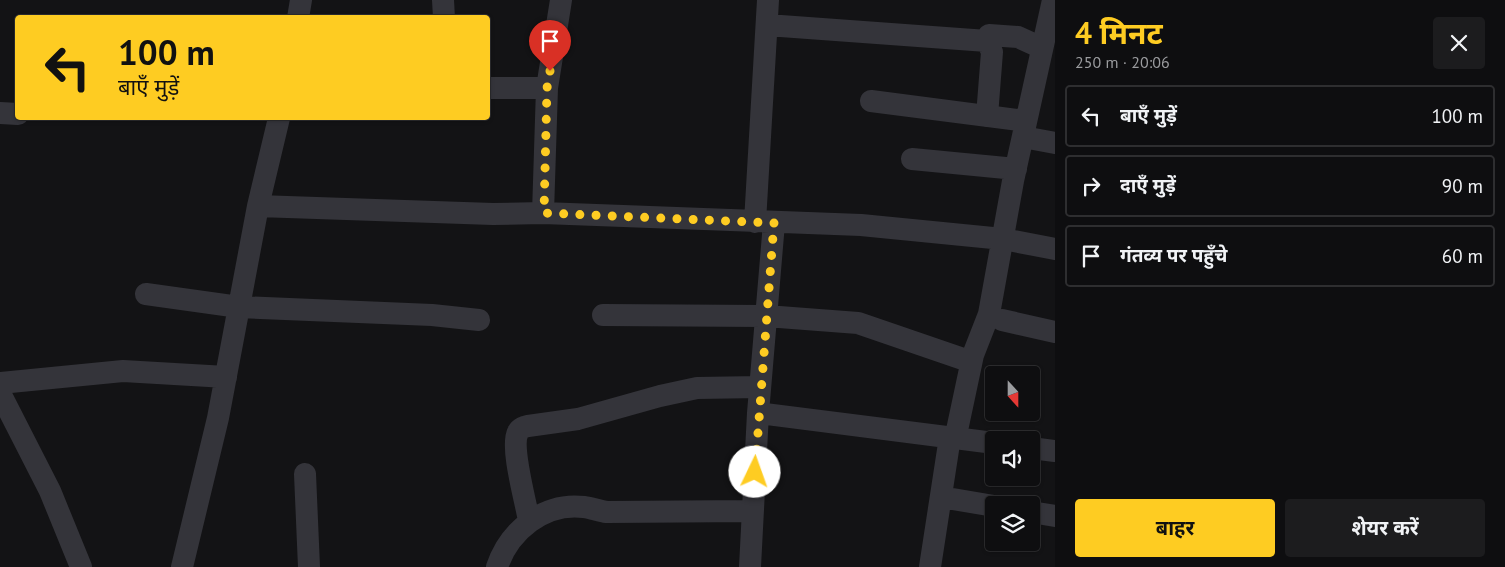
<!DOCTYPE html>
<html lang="hi">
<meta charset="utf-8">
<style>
body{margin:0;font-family:"PT Sans","Noto Sans Devanagari",sans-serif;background:#1c1c1e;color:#f1f3f6;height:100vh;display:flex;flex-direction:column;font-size:19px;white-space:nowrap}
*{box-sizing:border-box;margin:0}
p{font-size:16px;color:#9b9c9f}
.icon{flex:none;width:28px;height:28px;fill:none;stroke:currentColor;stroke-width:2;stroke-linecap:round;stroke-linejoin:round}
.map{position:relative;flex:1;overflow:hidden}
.sheet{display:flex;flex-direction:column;background:#0e0e10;width:450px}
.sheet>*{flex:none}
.guide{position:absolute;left:15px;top:15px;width:475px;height:105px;border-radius:5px;box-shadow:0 1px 4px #0004,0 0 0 1px #2e2e30;background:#fecc22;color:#111;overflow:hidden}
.needle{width:32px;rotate:159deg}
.fabs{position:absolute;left:985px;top:366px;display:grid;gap:10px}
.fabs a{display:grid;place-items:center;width:55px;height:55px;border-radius:5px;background:#0e0e10;box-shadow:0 1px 4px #0004,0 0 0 1px #2e2e30;font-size:25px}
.pin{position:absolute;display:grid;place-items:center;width:42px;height:42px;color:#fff;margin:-51px -21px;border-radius:50% 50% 50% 0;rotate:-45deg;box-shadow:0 0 5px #0007}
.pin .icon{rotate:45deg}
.me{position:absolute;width:55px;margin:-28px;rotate:3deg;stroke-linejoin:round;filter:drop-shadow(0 0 4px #0008)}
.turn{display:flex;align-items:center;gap:18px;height:105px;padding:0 20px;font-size:22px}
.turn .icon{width:65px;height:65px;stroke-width:2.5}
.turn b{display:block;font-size:35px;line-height:42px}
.round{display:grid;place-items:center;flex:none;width:52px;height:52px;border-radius:5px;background:#1c1c1e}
.head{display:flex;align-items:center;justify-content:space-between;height:85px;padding:0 20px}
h1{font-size:30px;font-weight:700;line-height:38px;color:#fecc22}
.button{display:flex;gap:10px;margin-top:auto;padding:10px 20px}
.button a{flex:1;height:58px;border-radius:5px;background:#fecc22;color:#111;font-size:20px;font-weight:700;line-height:58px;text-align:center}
.button a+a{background:#1c1c1e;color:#f1f3f6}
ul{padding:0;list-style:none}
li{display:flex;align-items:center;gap:15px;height:62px;margin:0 10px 8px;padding:0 10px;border:2px solid #2e2e30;border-radius:5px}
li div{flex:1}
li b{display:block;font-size:19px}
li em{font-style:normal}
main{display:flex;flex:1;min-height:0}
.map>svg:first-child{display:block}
</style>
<main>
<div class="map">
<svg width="1055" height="567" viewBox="0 0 1055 567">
<rect width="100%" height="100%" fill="#131315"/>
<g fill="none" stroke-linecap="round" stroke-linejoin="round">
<!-- minor -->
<path stroke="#34343a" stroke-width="22" d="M443 0 444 18
M298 18 301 0
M767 25 987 41 992 52 987 116
M989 35 1018 37 1042 48
M488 88H547
M871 101 1026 121
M0 113 18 114
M1023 137 1055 143
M912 159 1016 169
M258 206 493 214 543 213 861 225 1003 239 1055 249
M543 213 547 88 561 0
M755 222 768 0
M146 294 239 307 432 315 479 320
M603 315 766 316 858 323 963 359
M1002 320 1055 332
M0 383 123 371 226 377
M0 393 50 491 81 567
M758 413 994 443
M1031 448 1055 451
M305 474 309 567
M941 497 994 506
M1031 512 1055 516
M529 521C526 502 510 447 518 432 520 428 524 427 528 426L578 419 660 396 697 388 760 387
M182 567 218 418 258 206 279 118
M497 567C509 531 544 502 584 507 592 508 599 511 607 512L753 511
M750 567 758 413 774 223
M930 567 950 437 956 435 973 355 989 314 1013 181 1053 0"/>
</g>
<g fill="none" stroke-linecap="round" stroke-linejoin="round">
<!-- route -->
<path stroke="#fecc22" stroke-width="9" stroke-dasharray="0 16.2" d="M550 71 547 88 544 213 774 223 755 472"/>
</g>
</svg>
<div class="fabs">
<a><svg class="needle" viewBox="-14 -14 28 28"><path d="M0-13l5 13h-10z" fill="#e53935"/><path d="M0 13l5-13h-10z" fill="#9b9c9f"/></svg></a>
<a><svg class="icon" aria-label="sound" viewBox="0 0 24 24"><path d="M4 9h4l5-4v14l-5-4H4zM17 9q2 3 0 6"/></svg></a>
<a><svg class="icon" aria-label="layers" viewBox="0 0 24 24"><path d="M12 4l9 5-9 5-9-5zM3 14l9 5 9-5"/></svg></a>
</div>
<div class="pin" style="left:550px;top:71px;background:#d93025"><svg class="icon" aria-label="arrive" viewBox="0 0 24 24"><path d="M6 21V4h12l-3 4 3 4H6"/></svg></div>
<svg class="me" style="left:755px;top:472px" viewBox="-20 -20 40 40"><circle r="19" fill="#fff"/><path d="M0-13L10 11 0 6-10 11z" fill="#fecc22"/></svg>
<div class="guide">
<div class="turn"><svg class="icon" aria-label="left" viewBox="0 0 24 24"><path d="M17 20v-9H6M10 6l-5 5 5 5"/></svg><div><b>100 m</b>बाएँ मुड़ें</div></div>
</div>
</div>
<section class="sheet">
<div class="head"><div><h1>4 मिनट</h1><p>250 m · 20:06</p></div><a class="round"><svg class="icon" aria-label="close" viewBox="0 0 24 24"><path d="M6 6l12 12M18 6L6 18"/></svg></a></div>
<ul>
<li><svg class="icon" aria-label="left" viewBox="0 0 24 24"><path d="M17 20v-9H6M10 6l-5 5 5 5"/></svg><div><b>बाएँ मुड़ें</b></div><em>100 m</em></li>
<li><svg class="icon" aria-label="right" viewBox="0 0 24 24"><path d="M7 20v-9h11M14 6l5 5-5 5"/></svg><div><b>दाएँ मुड़ें</b></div><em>90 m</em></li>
<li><svg class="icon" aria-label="arrive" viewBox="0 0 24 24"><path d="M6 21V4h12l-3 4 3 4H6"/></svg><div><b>गंतव्य पर पहुँचे</b></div><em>60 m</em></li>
</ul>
<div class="button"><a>बाहर</a><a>शेयर करें</a></div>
</section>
</main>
